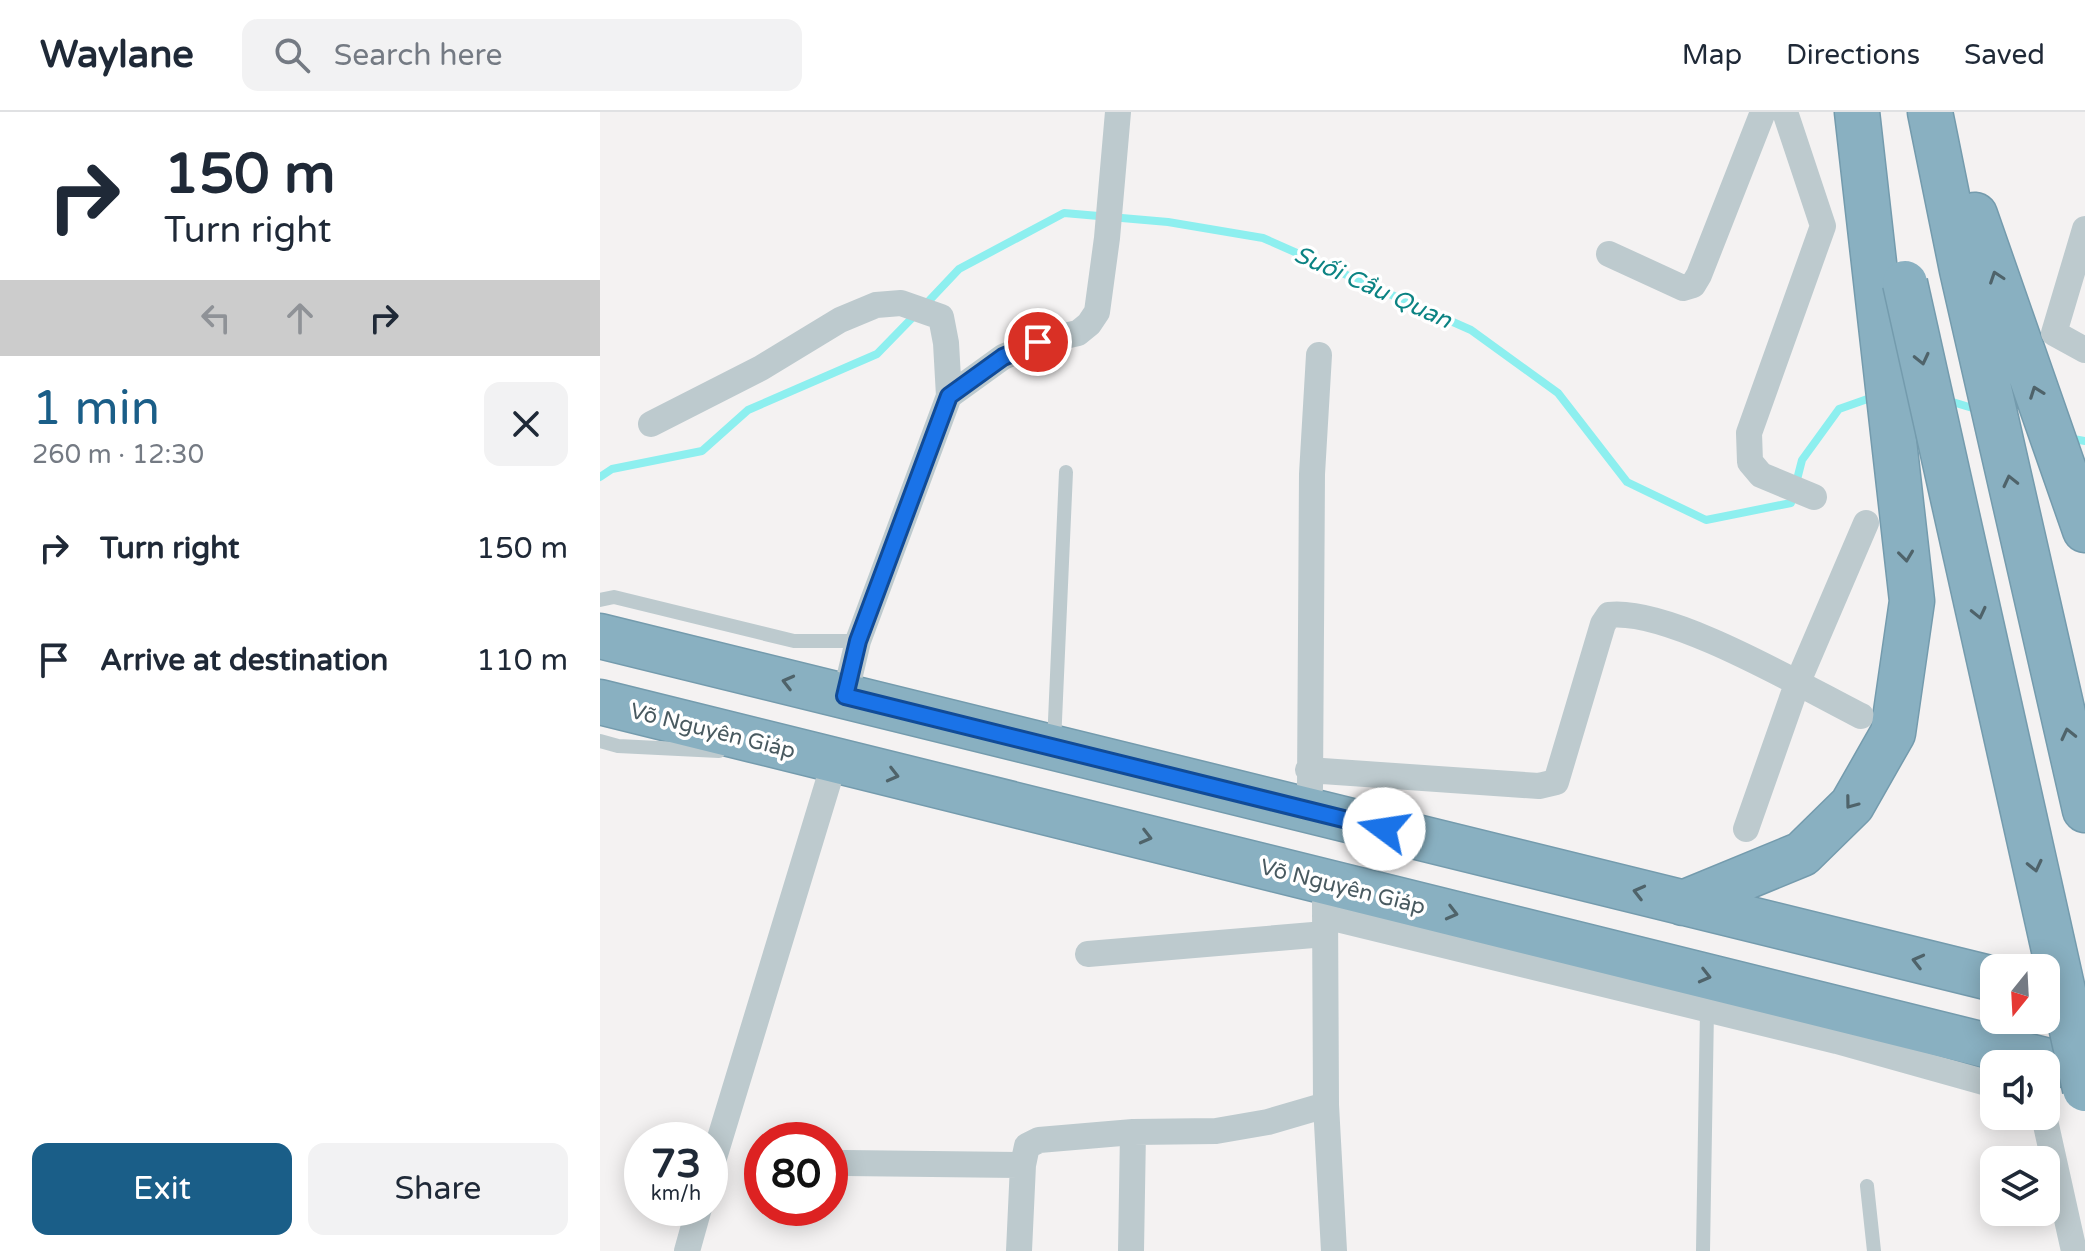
<!DOCTYPE html>
<meta charset="utf-8">
<style>
body{margin:0;font-family:"Varela Round",sans-serif;background:#f2f2f3;color:#1f2937;height:100vh;display:flex;flex-direction:column;font-size:30px;white-space:nowrap}
*{box-sizing:border-box;margin:0}
p{font-size:26px;color:#747a83}
.icon{flex:none;width:44px;height:44px;fill:none;stroke:currentColor;stroke-width:2;stroke-linecap:round;stroke-linejoin:round}
.map{position:relative;flex:1;overflow:hidden}
.details{display:flex;flex-direction:column;background:#fff;width:600px}
.details>*{flex:none}
.banner{background:#fff;color:#1f2937;overflow:hidden}
.needle{width:52px;rotate:198deg}
.controls{position:absolute;left:1380px;top:842px;display:grid;gap:16px}
.controls a{display:grid;place-items:center;width:80px;height:80px;border-radius:16px;background:#fff;box-shadow:0 4px 20px #0003;font-size:40px}
.speed{position:absolute;left:24px;top:1010px;display:flex;gap:16px;font-size:40px;font-weight:700;text-align:center}
.speed>*{display:grid;place-content:center;width:104px;height:104px;border-radius:50%;background:#fff;box-shadow:0 4px 20px #0003;line-height:1}
.speed small{font-size:20px;font-weight:400}
.speed .limit{border:12px solid #d22;background:#fff;color:#111}
.pin{position:absolute;display:grid;place-items:center;width:68px;height:68px;color:#fff;margin:-34px;border:4px solid #fff;border-radius:50%;box-shadow:0 2px 8px #0007}
.me{position:absolute;width:88px;margin:-44px;rotate:284deg;stroke-linejoin:round;filter:drop-shadow(0 0 6px #0008)}
.turn{display:flex;align-items:center;gap:28px;height:168px;padding:0 32px;font-size:36px}
.turn .icon{width:104px;height:104px;stroke-width:2.5}
.turn b{display:block;font-size:56px;line-height:68px}
.lanes{display:flex;align-items:center;height:76px;padding:0 32px;background:#0003;justify-content:center;gap:40px;direction:ltr}
.lanes .off{opacity:.35}
.round{display:grid;place-items:center;flex:none;width:84px;height:84px;border-radius:16px;background:#f2f2f3}
.head{display:flex;align-items:center;justify-content:space-between;height:136px;padding:0 32px}
h1{font-size:48px;font-weight:600;line-height:60px;color:#1a5e88}
.button{display:flex;gap:16px;margin-top:auto;padding:16px 32px}
.button a{flex:1;height:92px;border-radius:16px;background:#1a5e88;color:#fff;font-size:32px;font-weight:600;line-height:92px;text-align:center}
.button a+a{background:#f2f2f3;color:#1f2937}
ul{padding:0;list-style:none}
li{display:flex;align-items:center;gap:24px;height:112px;padding:0 32px}
li div{flex:1}
li b{display:block;font-size:30px}
li em{font-style:normal}
header{display:flex;align-items:center;gap:48px;box-sizing:border-box;height:112px;padding:0 40px;background:#fff;border-bottom:2px solid #e0e1e3}
header strong{font-size:38px}
nav{display:flex;gap:44px;margin-inline-start:auto;font-size:28px}
.search{width:560px;height:72px;background:#f2f2f3;display:flex;align-items:center;gap:20px;box-sizing:border-box;padding:0 28px;border-radius:16px;color:#747a83;font-size:30px}
main{display:flex;flex:1;min-height:0}
.map>svg:first-child{display:block}
</style>
<header>
<strong>Waylane</strong>
<div class="search"><svg class="icon" aria-label="search" viewBox="0 0 24 24"><circle cx="10" cy="10" r="6"/><path d="M15 15l6 6"/></svg>Search here</div>
<nav><a>Map</a><a>Directions</a><a>Saved</a></nav>
</header>
<main>
<section class="details">
<div class="banner">
<div class="turn"><svg class="icon" aria-label="right" viewBox="0 0 24 24"><path d="M7 20v-9h11M14 6l5 5-5 5"/></svg><div><b>150 m</b>Turn right</div></div>
<div class="lanes"><svg class="icon off" aria-label="left" viewBox="0 0 24 24"><path d="M17 20v-9H6M10 6l-5 5 5 5"/></svg><svg class="icon off" aria-label="ahead" viewBox="0 0 24 24"><path d="M12 20V5M6 11l6-6 6 6"/></svg><svg class="icon" aria-label="right" viewBox="0 0 24 24"><path d="M7 20v-9h11M14 6l5 5-5 5"/></svg></div>
</div>
<div class="head"><div><h1>1 min</h1><p>260 m · 12:30</p></div><a class="round"><svg class="icon" aria-label="close" viewBox="0 0 24 24"><path d="M6 6l12 12M18 6L6 18"/></svg></a></div>
<ul>
<li><svg class="icon" aria-label="right" viewBox="0 0 24 24"><path d="M7 20v-9h11M14 6l5 5-5 5"/></svg><div><b>Turn right</b></div><em>150 m</em></li>
<li><svg class="icon" aria-label="arrive" viewBox="0 0 24 24"><path d="M6 21V4h12l-3 4 3 4H6"/></svg><div><b>Arrive at destination</b></div><em>110 m</em></li>
</ul>
<div class="button"><a>Exit</a><a>Share</a></div>
</section>
<div class="map">
<svg width="1485" height="1139" viewBox="0 0 1485 1139">
<rect width="100%" height="100%" fill="#f4f2f2"/>
<g fill="none" stroke-linecap="round" stroke-linejoin="round">
<!-- stream -->
<path stroke="#8defef" stroke-width="8" d="M325 193 359 157 464 101 568 110 663 126 871 218 958 281 1027 370 1106 408 1191 391 1202 348 1239 297 1276 284
M1346 288 1379 298
M1468 326 1485 329
M0 365 12 357 102 339 148 298 277 242 315 203"/>
<defs>
<path id="highway" d="M1330 0 1362 158 1485 698
M1375 103 1485 418
M0 524 1394 867
M0 590 1485 958
M1083 791 1202 742 1252 693 1293 621 1312 489 1257 0"/>
</defs>
<!-- highway casing -->
<use href="#highway" stroke="#749bad" stroke-width="47"/>
<!-- lane -->
<path stroke="#bdcace" stroke-width="14" d="M0 488 14 485 194 529H258
M0 629 18 634 119 639
M454 631 466 360
M1267 1074 1274 1139
M1103 1139 1107 898"/>
<!-- street -->
<path stroke="#bdcace" stroke-width="26" d="M1185 0 1223 114 1149 321 1150 350 1161 363 1214 385
M1485 117 1454 221 1485 238
M1009 142 1083 176 1093 173 1099 163 1163 0
M51 312 161 256 240 208 276 193 301 191 341 205 346 231 349 284
M245 584 258 529 349 284 403 245 438 230 478 221 489 212 497 200 507 126 518 0
M708 658 939 674 956 670 1003 512 1009 503C1070 496 1203 575 1261 604
M710 676 712 362 719 243
M1146 717 1197 572 1266 411
M725 791 726 993 734 1139
M725 804 1237 929 1394 973
M488 842 725 822
M1444 1004 1474 1139
M245 1051 423 1053
M110 1059 235 648
M87 1139 99 1096
M419 1139 423 1053 427 1034 439 1028 533 1020 616 1019 668 1010 726 993
M531 1139 533 1020"/>
<!-- highway -->
<use href="#highway" stroke="#89b0c1" stroke-width="44"/>
<defs>
<path id="highway-bridge" d="M1305 171 1485 977"/>
</defs>
<!-- highway-bridge casing -->
<use href="#highway-bridge" stroke="#749bad" stroke-width="47" stroke-linecap="butt"/>
<!-- highway-bridge -->
<use href="#highway-bridge" stroke="#89b0c1" stroke-width="44"/>
</g>
<!-- one-way arrows -->
<defs><path id="oneway-chevron" d="M-2-3.5L2.5 0L-2 3.5" fill="none" stroke-width="1.6" stroke-linecap="round" stroke-linejoin="round" transform="scale(2)"/></defs>
<g stroke="#4f636a">
<use href="#oneway-chevron" transform="translate(1396 165) rotate(-109)"/>
<use href="#oneway-chevron" transform="translate(1322 247) rotate(77)"/>
<use href="#oneway-chevron" transform="translate(1436 280) rotate(-110)"/>
<use href="#oneway-chevron" transform="translate(1410 369) rotate(-103)"/>
<use href="#oneway-chevron" transform="translate(1306 444) rotate(83)"/>
<use href="#oneway-chevron" transform="translate(1379 501) rotate(77)"/>
<use href="#oneway-chevron" transform="translate(188 570) rotate(-166)"/>
<use href="#oneway-chevron" transform="translate(1468 622) rotate(-103)"/>
<use href="#oneway-chevron" transform="translate(293 663) rotate(14)"/>
<use href="#oneway-chevron" transform="translate(1251 691) rotate(127)"/>
<use href="#oneway-chevron" transform="translate(546 725) rotate(14)"/>
<use href="#oneway-chevron" transform="translate(1435 754) rotate(77)"/>
<use href="#oneway-chevron" transform="translate(1039 780) rotate(-166)"/>
<use href="#oneway-chevron" transform="translate(852 801) rotate(14)"/>
<use href="#oneway-chevron" transform="translate(1318 849) rotate(-166)"/>
<use href="#oneway-chevron" transform="translate(1105 864) rotate(14)"/>
</g>
<g fill="none" stroke-linecap="round" stroke-linejoin="round">
<defs>
<path id="route" d="M438 230 403 245 349 284 258 529 245 584 784 717"/>
</defs>
<!-- route casing -->
<use href="#route" stroke="#114b97" stroke-width="20"/>
<!-- route -->
<use href="#route" stroke="#1a73e8" stroke-width="14"/>
</g>
<g text-anchor="middle" stroke-width="7" stroke-linejoin="round" paint-order="stroke">
<!-- street labels -->
<g font-size="22" fill="#495a60" stroke="#fff">
<text transform="translate(113 618) rotate(14)" y="8">Võ Nguyên Giáp</text>
<text transform="translate(743 774) rotate(14)" y="8">Võ Nguyên Giáp</text>
</g>
<!-- water labels -->
<g font-size="24" font-style="italic" fill="#0b8383" stroke="#fff">
<text transform="translate(773 175) rotate(24)" y="8">Suối Cầu Quan</text>
</g>
</g>
</svg>
<div class="controls">
<a><svg class="needle" viewBox="-14 -14 28 28"><path d="M0-13l5 13h-10z" fill="#e53935"/><path d="M0 13l5-13h-10z" fill="#747a83"/></svg></a>
<a><svg class="icon" aria-label="sound" viewBox="0 0 24 24"><path d="M4 9h4l5-4v14l-5-4H4zM17 9q2 3 0 6"/></svg></a>
<a><svg class="icon" aria-label="layers" viewBox="0 0 24 24"><path d="M12 4l9 5-9 5-9-5zM3 14l9 5 9-5"/></svg></a>
</div>
<div class="speed"><div>73<small>km/h</small></div><div class="limit">80</div></div>
<div class="pin" style="left:438px;top:230px;background:#d93025"><svg class="icon" aria-label="arrive" viewBox="0 0 24 24"><path d="M6 21V4h12l-3 4 3 4H6"/></svg></div>
<svg class="me" style="left:784px;top:717px" viewBox="-20 -20 40 40"><circle r="19" fill="#fff"/><path d="M0-13L10 11 0 6-10 11z" fill="#1a73e8"/></svg>
</div>
</main>
